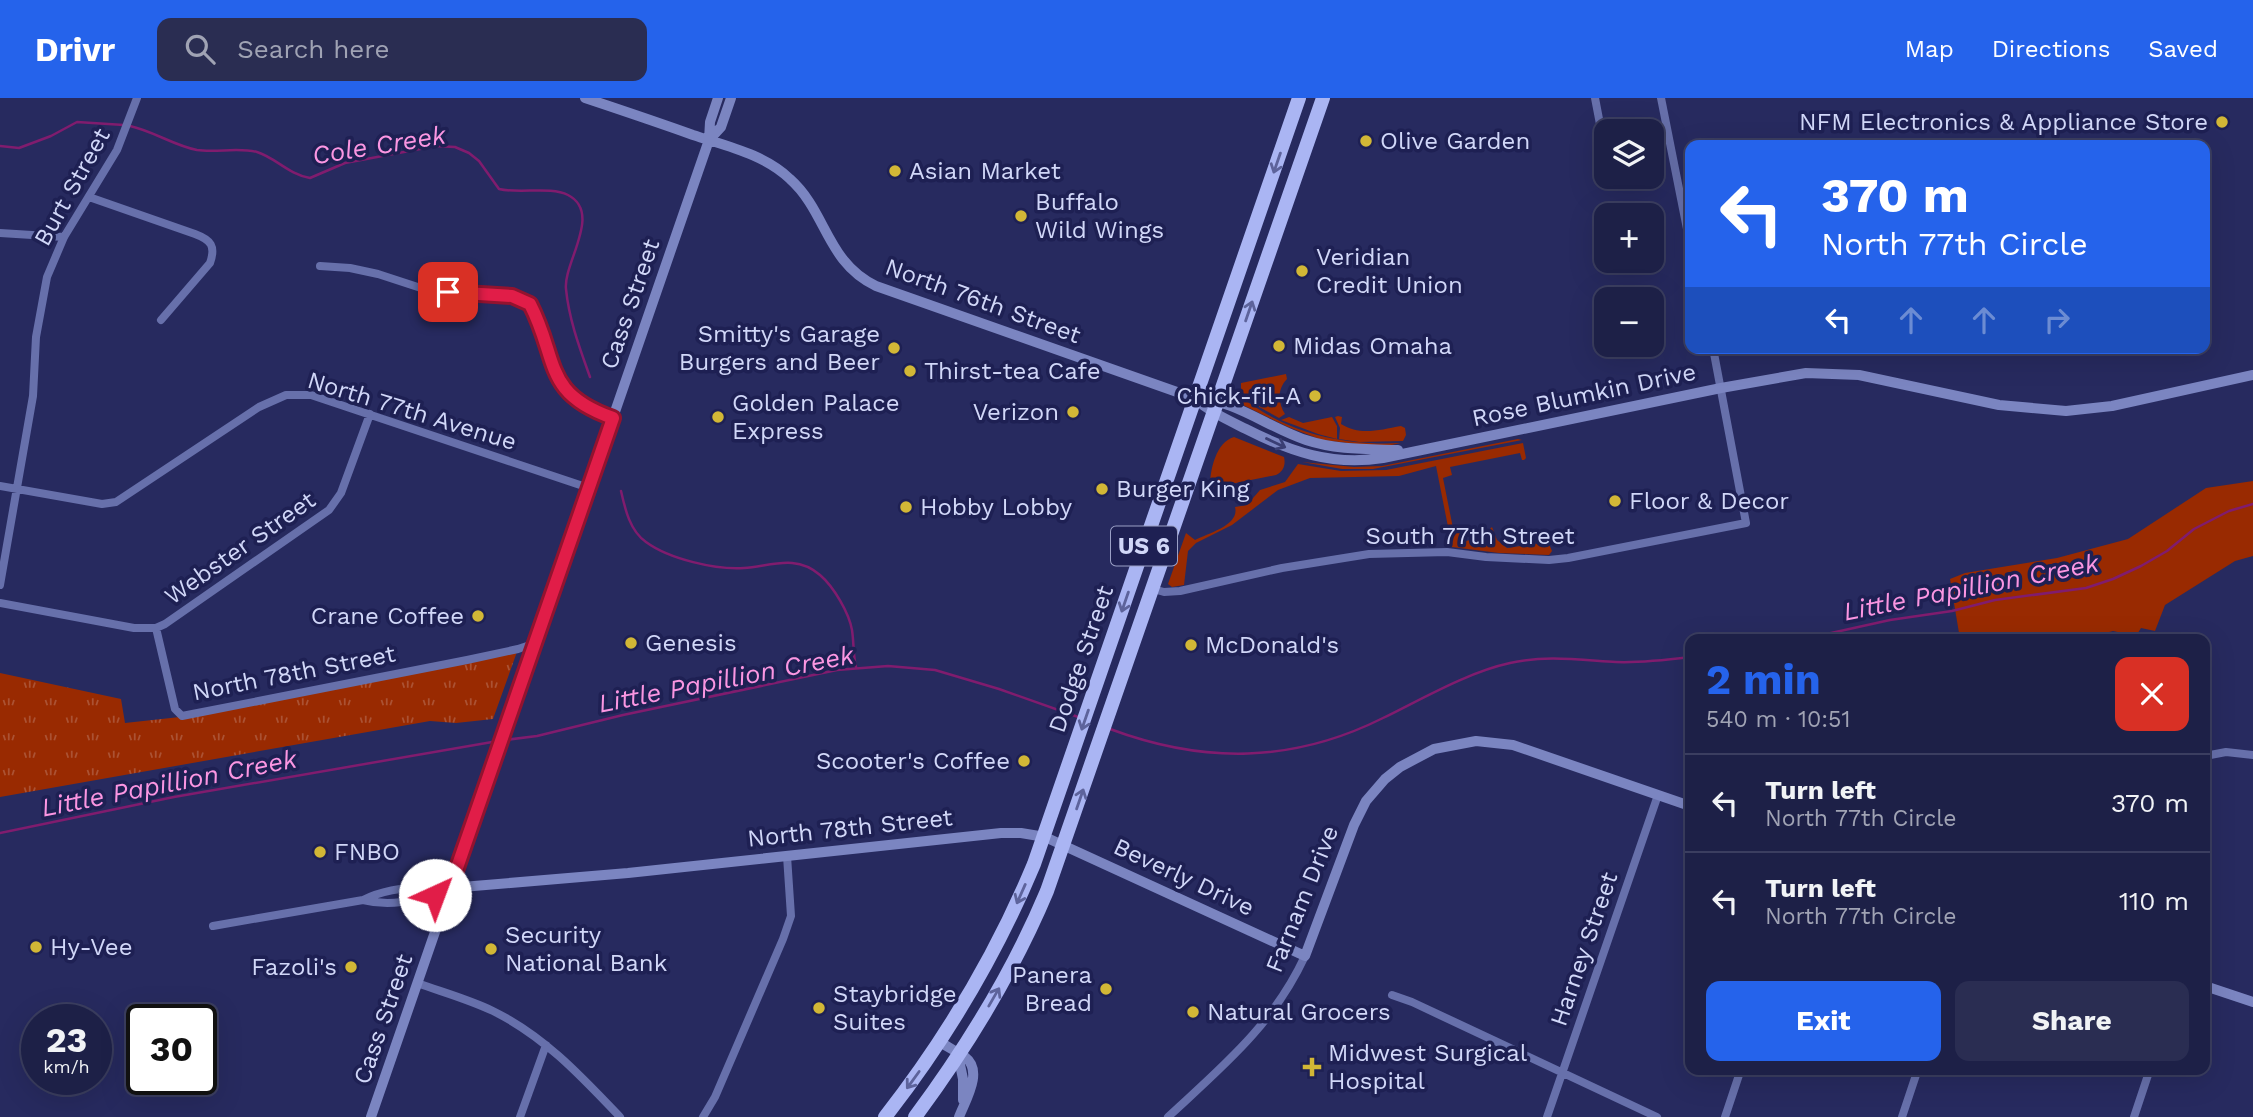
<!DOCTYPE html>
<meta charset="utf-8">
<style>
body{margin:0;font-family:"Work Sans",sans-serif;background:#2a2d52;color:#f1f3f6;height:100vh;display:flex;flex-direction:column;font-size:26px;white-space:nowrap}
*{box-sizing:border-box;margin:0}
p{font-size:23px;color:#a0a3b4}
.icon{flex:none;width:38px;height:38px;fill:none;stroke:currentColor;stroke-width:2;stroke-linecap:round;stroke-linejoin:round}
.map{position:relative;flex:1;overflow:hidden}
.sheet{position:absolute;left:1685px;top:536px;width:525px;height:441px;display:flex;flex-direction:column;background:#1d2047;border-radius:14px;box-shadow:0 7px 28px #0002,0 0 0 2px #3b3e60}
.sheet>*{flex:none}
.hud{position:absolute;left:1685px;top:42px;width:525px;height:214px;border-radius:14px;box-shadow:0 7px 28px #0002,0 0 0 2px #3b3e60;background:#2563eb;color:#fff;overflow:hidden}
.fabs{position:absolute;left:1594px;top:21px;display:grid;gap:14px}
.fabs a{display:grid;place-items:center;width:70px;height:70px;border-radius:14px;background:#1d2047;box-shadow:0 7px 28px #0002,0 0 0 2px #3b3e60;font-size:35px}
.speed{position:absolute;left:21px;top:906px;display:flex;gap:14px;font-size:35px;font-weight:700;text-align:center}
.speed>*{display:grid;place-content:center;width:91px;height:91px;border-radius:50%;background:#1d2047;box-shadow:0 7px 28px #0002,0 0 0 2px #3b3e60;line-height:1}
.speed small{font-size:18px;font-weight:400}
.speed .limit{border:4px solid #111;border-radius:10px;background:#fff;color:#111}
.pin{position:absolute;display:grid;place-items:center;width:60px;height:60px;color:#fff;margin:-30px;border-radius:14px;box-shadow:0 4px 10px #0006}
.me{position:absolute;width:77px;margin:-38px;rotate:43deg;stroke-linejoin:round;filter:drop-shadow(0 0 5px #0008)}
.turn{display:flex;align-items:center;gap:24px;height:147px;padding:0 21px;font-size:32px}
.turn .icon{width:91px;height:91px;stroke-width:2.5}
.turn b{display:block;font-size:49px;line-height:60px}
.lanes{display:flex;align-items:center;height:66px;padding:0 21px;background:#0003;justify-content:center;gap:35px;direction:ltr}
.lanes .off{opacity:.35}
.round{display:grid;place-items:center;flex:none;width:74px;height:74px;border-radius:14px;background:#2a2d52}
.head{display:flex;align-items:center;justify-content:space-between;height:119px;padding:0 21px}
h1{font-size:42px;font-weight:700;line-height:52px;color:#2563eb}
.cta{display:flex;gap:14px;margin-top:auto;padding:14px 21px}
.cta a{flex:1;height:80px;border-radius:14px;background:#2563eb;color:#fff;font-size:28px;font-weight:700;line-height:80px;text-align:center}
.cta a+a{background:#2a2d52;color:#f1f3f6}
ul{padding:0;list-style:none}
li{display:flex;align-items:center;gap:21px;height:98px;padding:0 21px;border-top:2px solid #3b3e60}
li div{flex:1}
li b{display:block;font-size:26px}
li em{font-style:normal}
header{display:flex;align-items:center;gap:42px;box-sizing:border-box;height:98px;padding:0 35px;background:#2563eb;color:#fff}
header strong{font-size:33px}
nav{display:flex;gap:38px;margin-inline-start:auto;font-size:24px}
.search{width:490px;height:63px;background:#2a2d52;display:flex;align-items:center;gap:18px;box-sizing:border-box;padding:0 24px;border-radius:14px;color:#a0a3b4;font-size:26px}
.map>svg:first-child{display:block}
</style>
<header>
<strong>Drivr</strong>
<div class="search"><svg class="icon" aria-label="search" viewBox="0 0 24 24"><circle cx="10" cy="10" r="6"/><path d="M15 15l6 6"/></svg>Search here</div>
<nav><a>Map</a><a>Directions</a><a>Saved</a></nav>
</header>
<div class="map">
<svg width="2253" height="1019" viewBox="0 0 2253 1019">
<defs>
<pattern id="park-tufts" width="24" height="20" patternUnits="userSpaceOnUse" patternTransform="scale(1.75)"><rect width="24" height="20" fill="#992a01"/><path d="M3 7l-1-3M5 7V3M7 7l1-3M15 17l-1-3M17 17v-4M19 17l1-3" fill="none" stroke="#ab5233"/></pattern>
</defs>
<rect width="100%" height="100%" fill="#272a5f"/>
<!-- grass -->
<path fill="#992a01" d="M1286 276 1287 281C1277 291 1278 305 1285 316L1279 320 1252 305 1241 292V285Z
M1245 302C1291 336 1345 348 1401 345L1382 349 1322 342 1288 329 1241 306Z
M1338 318 1342 319 1341 326C1360 338 1379 332 1401 328L1405 330 1406 337 1403 343 1359 344 1339 341 1340 330 1335 319Z
M1289 319 1303 325 1332 319 1337 328V341L1318 336 1281 322Z
M1234 339 1284 359C1286 367 1283 374 1276 377L1216 389 1210 388C1210 372 1216 344 1234 339Z
M1518 341 1522 342 1373 371H1342L1302 364 1354 369 1382 368Z
M1523 345 1526 360 1524 362H1522L1520 355 1450 369 1452 377 1443 380 1454 435H1464L1466 443 1491 437 1490 431 1492 429 1497 442 1507 450 1548 444 1552 453 1549 457 1499 455 1452 449 1436 368 1399 378 1310 380 1278 392 1232 427 1196 445 1188 453 1184 487 1172 489 1168 486 1186 435 1195 442C1209 435 1240 427 1235 409L1247 407 1260 392 1285 384 1298 366 1341 373 1386 372Z
M2253 383V458L2235 463 2165 507 2155 533 2141 530 2136 538 2113 533 2083 541H1960L1950 481 1965 475 2057 460 2128 441 2206 390Z"/>
<!-- park -->
<path fill="url(#park-tufts)" d="M518 551 493 621 456 625 430 623 0 699V575L121 601 125 625 189 618Z"/>
<g fill="none" stroke-linecap="round" stroke-linejoin="round">
<!-- stream -->
<path stroke="#801c6e" stroke-width="2.5" d="M130 28C153 33 175 48 197 52 216 55 238 49 257 54 276 60 288 76 310 80L345 65 436 48 455 49 469 55 479 63 499 91C520 96 550 88 568 97 603 115 563 165 566 191 569 222 580 251 590 279
M0 48 19 50 51 38 77 24 124 27
M621 393C625 411 630 433 646 444 669 461 716 472 744 470 771 468 796 456 820 477 834 489 849 515 852 532 854 545 853 557 856 569
M1804 541 1890 522 1952 513 1995 502 2086 490 2113 481 2141 468 2167 453 2194 431 2229 413 2253 406
M1110 631C1204 666 1293 665 1383 620 1422 601 1468 574 1510 565 1544 557 1581 562 1616 564 1641 565 1666 562 1690 559
M505 642 537 638 623 617 837 572 888 568 935 572 999 591 1081 620
M0 735 174 699 498 643"/>
<!-- street -->
<path stroke="#6770ab" stroke-width="8" d="M1595 0 1604 47
M1661 0 1690 146
M89 99 195 136C211 142 216 148 210 165L161 222
M0 135 64 139
M320 168 350 170 378 176 427 192 512 198C519 200 526 202 530 208 547 231 547 269 567 293 579 308 596 314 613 320
M0 388 102 406 116 404 259 309 286 297H311L589 390
M0 487 33 298 36 239 47 179 64 139 117 52 137 0
M1153 491 1164 494 1180 493 1282 470 1369 456 1447 454 1486 459 1549 462 1568 460 1746 425 1713 250
M0 505 134 530H156L165 526 329 412 341 395 370 316
M156 530 175 611 182 618 467 562 518 551 536 545
M2205 658 2226 654 2253 657
M363 802C391 809 422 802 448 791
M213 828 363 802C388 789 422 788 450 790
M417 885C442 894 468 901 493 913 544 938 581 978 620 1019
M1392 897 1412 904 1657 1019
M520 1019 546 947
M703 1019 715 999 783 841 791 818 787 758
M1168 1019C1223 968 1273 927 1305 858
M1547 1019 1658 697
M1725 1019 1741 971
M1902 1019 1918 971
M2134 1019 2150 971"/>
<!-- secondary -->
<path stroke="#7b85c1" stroke-width="10" d="M585 0C621 12 657 24 693 37 726 48 764 56 790 81 827 114 826 164 876 188L1194 300C1234 301 1269 330 1306 342 1336 352 1367 351 1398 352
M709 42 721 29 731 0
M1194 300C1210 314 1228 322 1246 331 1291 354 1332 368 1383 360L1721 290 1806 275 1859 277 1999 307 2066 313 2112 308 2253 277
M450 790 628 775 1001 735H1021L1045 739 1305 858 1354 727 1366 703 1385 681 1400 669 1434 651 1476 643 1513 647 1690 708
M2205 888 2253 904
M940 944C948 949 957 954 965 959 984 973 965 1003 959 1019
M958 957 963 981V1002
M371 1019 709 42 710 24 718 0"/>
<!-- highway -->
<path stroke="#aab5f3" stroke-width="14" d="M885 1019C946 941 996 857 1034 766L1299 0
M915 1019C967 949 1013 874 1047 793L1323 0"/>
</g>
<!-- one-way arrows -->
<defs><path id="oneway-shaft" d="M-6 0H5M1.5-3L5.5 0L1.5 3" fill="none" stroke-width="1.6" stroke-linecap="round" stroke-linejoin="round" transform="scale(1.75)"/></defs>
<g stroke="#5d639b">
<use href="#oneway-shaft" transform="translate(1277 65) rotate(109)"/>
<use href="#oneway-shaft" transform="translate(1249 213) rotate(-71)"/>
<use href="#oneway-shaft" transform="translate(1125 504) rotate(109)"/>
<use href="#oneway-shaft" transform="translate(1085 622) rotate(109)"/>
<use href="#oneway-shaft" transform="translate(1080 701) rotate(-71)"/>
<use href="#oneway-shaft" transform="translate(1021 796) rotate(114)"/>
<use href="#oneway-shaft" transform="translate(994 899) rotate(-60)"/>
<use href="#oneway-shaft" transform="translate(913 982) rotate(126)"/>
</g>
<use stroke="#3a3e74" href="#oneway-shaft" transform="translate(1276 345) rotate(25)"/>
<g fill="none" stroke-linecap="round" stroke-linejoin="round">
<defs>
<path id="route" d="M435 797 450 790 613 320C542 295 559 262 530 206L512 198 448 194"/>
</defs>
<!-- route casing -->
<use href="#route" stroke="#92132f" stroke-width="18"/>
<!-- route -->
<use href="#route" stroke="#e11d48" stroke-width="12"/>
</g>
<!-- markers -->
<g fill="#d2b736" stroke="#1e2053" stroke-width="2.5">
<circle cx="2222" cy="24" r="7"/>
<circle cx="1366" cy="43" r="7"/>
<circle cx="895" cy="73" r="7"/>
<circle cx="1021" cy="118" r="7"/>
<circle cx="1302" cy="173" r="7"/>
<circle cx="1279" cy="248" r="7"/>
<circle cx="894" cy="250" r="7"/>
<circle cx="910" cy="273" r="7"/>
<circle cx="1315" cy="298" r="7"/>
<circle cx="1073" cy="314" r="7"/>
<circle cx="718" cy="319" r="7"/>
<circle cx="1102" cy="391" r="7"/>
<circle cx="1615" cy="403" r="7"/>
<circle cx="906" cy="409" r="7"/>
<circle cx="478" cy="518" r="7"/>
<circle cx="631" cy="545" r="7"/>
<circle cx="1191" cy="547" r="7"/>
<circle cx="1024" cy="663" r="7"/>
<circle cx="320" cy="754" r="7"/>
<circle cx="36" cy="849" r="7"/>
<circle cx="491" cy="851" r="7"/>
<circle cx="351" cy="869" r="7"/>
<circle cx="1106" cy="891" r="7"/>
<circle cx="819" cy="910" r="7"/>
<circle cx="1193" cy="914" r="7"/>
<path d="M1308.5 958.5h7v7h7v7h-7v7h-7v-7h-7v-7h7z"/>
</g>
<g text-anchor="middle" stroke-width="7" stroke-linejoin="round" paint-order="stroke">
<!-- shield labels -->
<rect fill="#1e2053" stroke="#9ba0c6" stroke-width="2" x="1111" y="428.5" width="66" height="39" rx="5"/>
<g font-size="23" font-weight="bold" fill="#d1d7f8">
<text x="1144" y="456">US 6</text>
</g>
<!-- poi labels -->
<g font-size="24" fill="#d1d7f8" stroke="#1e2053" text-anchor="start">
<text x="2208" y="32" text-anchor="end">NFM Electronics &amp; Appliance Store</text>
<text x="1380" y="51">Olive Garden</text>
<text x="909" y="81">Asian Market</text>
<text x="1035" y="112">Buffalo<tspan x="1035" dy="28">Wild Wings</tspan></text>
<text x="1316" y="167">Veridian<tspan x="1316" dy="28">Credit Union</tspan></text>
<text x="880" y="244" text-anchor="end">Smitty's Garage<tspan x="880" dy="28">Burgers and Beer</tspan></text>
<text x="1293" y="256">Midas Omaha</text>
<text x="924" y="281">Thirst-tea Cafe</text>
<text x="1301" y="306" text-anchor="end">Chick-fil-A</text>
<text x="732" y="313">Golden Palace<tspan x="732" dy="28">Express</tspan></text>
<text x="1059" y="322" text-anchor="end">Verizon</text>
<text x="1116" y="399">Burger King</text>
<text x="1629" y="411">Floor &amp; Decor</text>
<text x="920" y="417">Hobby Lobby</text>
<text x="464" y="526" text-anchor="end">Crane Coffee</text>
<text x="645" y="553">Genesis</text>
<text x="1205" y="555">McDonald's</text>
<text x="1010" y="671" text-anchor="end">Scooter's Coffee</text>
<text x="334" y="762">FNBO</text>
<text x="505" y="845">Security<tspan x="505" dy="28">National Bank</tspan></text>
<text x="50" y="857">Hy-Vee</text>
<text x="337" y="877" text-anchor="end">Fazoli's</text>
<text x="1092" y="885" text-anchor="end">Panera<tspan x="1092" dy="28">Bread</tspan></text>
<text x="833" y="904">Staybridge<tspan x="833" dy="28">Suites</tspan></text>
<text x="1207" y="922">Natural Grocers</text>
<text x="1328" y="963">Midwest Surgical<tspan x="1328" dy="28">Hospital</tspan></text>
</g>
<!-- street labels -->
<g font-size="24" fill="#d1d7f8" stroke="#1e2053">
<text transform="translate(72 89) rotate(-61)" y="8">Burt Street</text>
<text transform="translate(983 203) rotate(20)" y="8">North 76th Street</text>
<text transform="translate(630 206) rotate(-71)" y="8">Cass Street</text>
<text transform="translate(1584 297) rotate(-12)" y="8">Rose Blumkin Drive</text>
<text transform="translate(412 313) rotate(17)" y="8">North 77th Avenue</text>
<text x="1470" y="446">South 77th Street</text>
<text transform="translate(240 450) rotate(-35)" y="8">Webster Street</text>
<text transform="translate(1081 561) rotate(-71)" y="8">Dodge Street</text>
<text transform="translate(294 575) rotate(-11)" y="8">North 78th Street</text>
<text transform="translate(850 730) rotate(-6)" y="8">North 78th Street</text>
<text transform="translate(1184 779) rotate(25)" y="8">Beverly Drive</text>
<text transform="translate(1302 801) rotate(-68)" y="8">Farnam Drive</text>
<text transform="translate(1584 851) rotate(-71)" y="8">Harney Street</text>
<text transform="translate(383 921) rotate(-71)" y="8">Cass Street</text>
</g>
<!-- water labels -->
<g font-size="26" font-style="italic" fill="#fb96e2" stroke="#1e2053">
<text transform="translate(379 47) rotate(-9)" y="9">Cole Creek</text>
<text transform="translate(1971 489) rotate(-11)" y="9">Little Papillion Creek</text>
<text transform="translate(726 581) rotate(-11)" y="9">Little Papillion Creek</text>
<text transform="translate(169 685) rotate(-11)" y="9">Little Papillion Creek</text>
</g>
</g>
</svg>
<div class="fabs">
<a><svg class="icon" aria-label="layers" viewBox="0 0 24 24"><path d="M12 4l9 5-9 5-9-5zM3 14l9 5 9-5"/></svg></a>
<a>+</a>
<a>−</a>
</div>
<div class="speed"><div>23<small>km/h</small></div><div class="limit">30</div></div>
<div class="pin" style="left:448px;top:194px;background:#d93025"><svg class="icon" aria-label="arrive" viewBox="0 0 24 24"><path d="M6 21V4h12l-3 4 3 4H6"/></svg></div>
<svg class="me" style="left:435px;top:797px" viewBox="-20 -20 40 40"><circle r="19" fill="#fff"/><path d="M0-13L10 11 0 6-10 11z" fill="#e11d48"/></svg>
<div class="hud">
<div class="turn"><svg class="icon" aria-label="left" viewBox="0 0 24 24"><path d="M17 20v-9H6M10 6l-5 5 5 5"/></svg><div><b>370 m</b>North 77th Circle</div></div>
<div class="lanes"><svg class="icon" aria-label="left" viewBox="0 0 24 24"><path d="M17 20v-9H6M10 6l-5 5 5 5"/></svg><svg class="icon off" aria-label="ahead" viewBox="0 0 24 24"><path d="M12 20V5M6 11l6-6 6 6"/></svg><svg class="icon off" aria-label="ahead" viewBox="0 0 24 24"><path d="M12 20V5M6 11l6-6 6 6"/></svg><svg class="icon off" aria-label="right" viewBox="0 0 24 24"><path d="M7 20v-9h11M14 6l5 5-5 5"/></svg></div>
</div>
<section class="sheet">
<div class="head"><div><h1>2 min</h1><p>540 m · 10:51</p></div><a class="round" style="background:#d93025;color:#fff"><svg class="icon" aria-label="close" viewBox="0 0 24 24"><path d="M6 6l12 12M18 6L6 18"/></svg></a></div>
<ul>
<li><svg class="icon" aria-label="left" viewBox="0 0 24 24"><path d="M17 20v-9H6M10 6l-5 5 5 5"/></svg><div><b>Turn left</b><p>North 77th Circle</p></div><em>370 m</em></li>
<li><svg class="icon" aria-label="left" viewBox="0 0 24 24"><path d="M17 20v-9H6M10 6l-5 5 5 5"/></svg><div><b>Turn left</b><p>North 77th Circle</p></div><em>110 m</em></li>
</ul>
<div class="cta"><a>Exit</a><a>Share</a></div>
</section>
</div>
